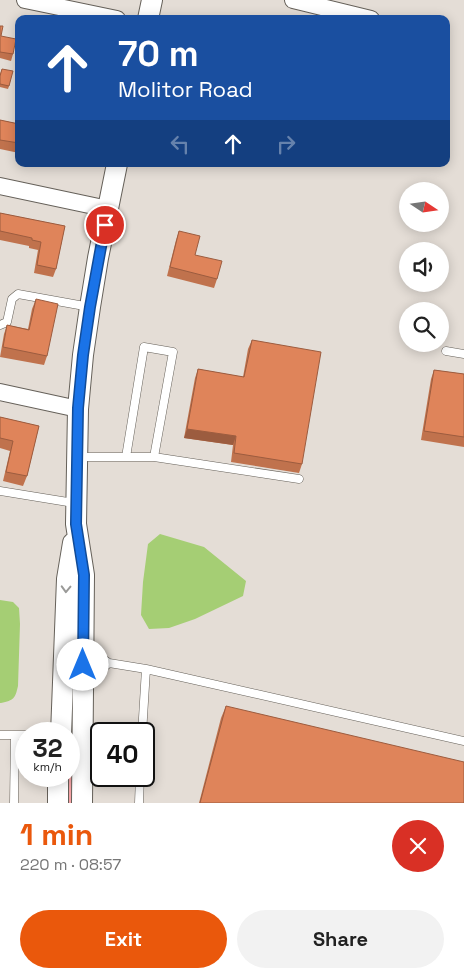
<!DOCTYPE html>
<meta charset="utf-8">
<style>
body{margin:0;font-family:"Space Grotesk",sans-serif;background:#f2f2f2;color:#222;height:100vh;display:flex;flex-direction:column;font-size:19px;white-space:nowrap}
*{box-sizing:border-box;margin:0}
p{font-size:16px;color:#767676}
.icon{flex:none;width:28px;height:28px;fill:none;stroke:currentColor;stroke-width:2;stroke-linecap:round;stroke-linejoin:round}
.map{position:relative;height:803px;overflow:hidden}
.details{display:flex;flex-direction:column;background:#fff;flex:1}
.details>*{flex:none}
.top-card{position:absolute;left:15px;top:15px;width:435px;height:152px;border-radius:10px;box-shadow:0 2px 12px #0003;background:#1a4fa0;color:#fff;overflow:hidden}
.needle{width:32px;rotate:103deg}
.controls{position:absolute;left:399px;top:182px;display:grid;gap:10px}
.controls a{display:grid;place-items:center;width:50px;height:50px;border-radius:50%;background:#fff;box-shadow:0 2px 12px #0003;font-size:25px}
.speed{position:absolute;left:15px;top:722px;display:flex;gap:10px;font-size:25px;font-weight:700;text-align:center}
.speed>*{display:grid;place-content:center;width:65px;height:65px;border-radius:50%;background:#fff;box-shadow:0 2px 12px #0003;line-height:1}
.speed small{font-size:12px;font-weight:400}
.speed .limit{border:2px solid #111;border-radius:8px;background:#fff;color:#111}
.pin{position:absolute;display:grid;place-items:center;width:42px;height:42px;color:#fff;margin:-21px;border:2px solid #fff;border-radius:50%;box-shadow:0 1px 5px #0007}
.me{position:absolute;width:55px;margin:-28px;rotate:0deg;stroke-linejoin:round;filter:drop-shadow(0 0 4px #0008)}
.turn{display:flex;align-items:center;gap:18px;height:105px;padding:0 20px;font-size:22px}
.turn .icon{width:65px;height:65px;stroke-width:2.5}
.turn b{display:block;font-size:35px;line-height:42px}
.lanes{display:flex;align-items:center;height:48px;padding:0 20px;background:#0003;justify-content:center;gap:25px;direction:ltr}
.lanes .off{opacity:.35}
.round{display:grid;place-items:center;flex:none;width:52px;height:52px;border-radius:26px;background:#f2f2f2}
.headline{display:flex;align-items:center;justify-content:space-between;height:85px;padding:0 20px}
h1{font-size:30px;font-weight:600;line-height:38px;color:#ea580c}
.button{display:flex;gap:10px;margin-top:auto;padding:10px 20px}
.button a{flex:1;height:58px;border-radius:30px;background:#ea580c;color:#fff;font-size:20px;font-weight:600;line-height:58px;text-align:center}
.button a+a{background:#f2f2f2;color:#222}
.map>svg:first-child{display:block}
</style>
<div class="map">
<svg width="464" height="803" viewBox="0 0 464 803">
<rect width="100%" height="100%" fill="#e4ddd6"/>
<!-- green -->
<path fill="#f5a2a5" d="M73 580 76 803H66L65 776H69V734Z"/>
<!-- water -->
<path fill="#a5ce74" d="M160 534 204 547 246 581 243 596 195 619 169 628 149 629 141 615 143 582 148 544Z
M0 600 13 602 19 608 20 624 18 686C15 699 14 700 1 703H0Z"/>
<g fill="none" stroke-linecap="round" stroke-linejoin="round">
<defs>
<path id="service" d="M0 325 7 322 12 299 18 294 90 307
M446 351 464 354
M77 457H154L299 479
M126 457 144 347 173 352 154 457
M0 491 74 503
M87 648 109 663 146 669 464 741
M86 682 109 663
M142 734 146 669
M0 735H26
M14 803 15 735
M139 803 140 776"/>
<path id="minor" d="M25 0 117 19
M293 0 371 19
M0 186 108 209
M0 392 78 409"/>
<path id="tertiary" d="M148 19 152 0
M61 734 67 579 73 543
M58 803V776
M82 803 84 575 76 524 78 409 83 355 90 307 98 258 117 164"/>
</defs>
<!-- service casing -->
<use href="#service" stroke="#656059" stroke-width="9"/>
<!-- minor casing -->
<use href="#minor" stroke="#656059" stroke-width="18"/>
<!-- tertiary casing -->
<use href="#tertiary" stroke="#656059" stroke-width="22"/>
<!-- service -->
<use href="#service" stroke="#fff" stroke-width="8"/>
<!-- minor -->
<use href="#minor" stroke="#fff" stroke-width="16"/>
<!-- tertiary -->
<use href="#tertiary" stroke="#fff" stroke-width="20"/>
</g>
<!-- wall -->
<path fill="#c0724d" d="M0 26 1 36 13 54 11 61 0 58Z
M2 69 9 86 8 89 0 87V74Z
M0 120 19 124V153L0 149Z
M0 213 65 226 56 269 53 277 34 273 38 250 29 248V246L0 240Z
M179 231 195 255 217 279 214 288 167 276 176 240Z
M36 299 47 356 44 365 0 357 4 334 7 325 28 329 32 309Z
M252 340 302 464 299 473 231 462 233 445 184 438 195 378 198 369 243 377 248 349Z
M434 370 464 374V447L421 440 431 379Z
M0 417 39 426 27 476 23 486 3 481 10 451 0 448Z
M226 706 464 803H199L221 718Z"/>
<!-- shaded-wall -->
<path fill="#9c5c3f" d="M187 429 236 436 233 445 184 438Z"/>
<!-- building -->
<path fill="#df845a" stroke="#9c5c3f" d="M0 26H3L1 36 16 39 13 54 0 52Z
M2 69 13 71 9 86 0 84V76Z
M0 120 19 124V143L0 140Z
M0 213 65 226 56 269 37 265 41 242 32 240V238L0 231Z
M179 231 200 236 195 255 222 261 217 279 170 267Z
M36 299 58 304 47 356 3 347 7 325 29 330Z
M252 340 321 352 302 464 234 453 236 436 187 429 198 369 244 377Z
M434 370 464 374V437L424 431Z
M0 417 39 426 27 476 6 472 13 441 0 438Z
M226 706 464 762V803H200Z"/>
<!-- one-way arrows -->
<defs><path id="oneway-chevron" d="M-2-3.5L2.5 0L-2 3.5" fill="none" stroke-width="1.6" stroke-linecap="round" stroke-linejoin="round" transform="scale(1.25)"/></defs>
<use stroke="#9a9a98" href="#oneway-chevron" transform="translate(66 589) rotate(92)"/>
<g fill="none" stroke-linecap="round" stroke-linejoin="round">
<defs>
<path id="route" d="M83 665 84 575 76 524 78 408 83 355 90 307 105 225"/>
</defs>
<!-- route casing -->
<use href="#route" stroke="#114b97" stroke-width="12"/>
<!-- route -->
<use href="#route" stroke="#1a73e8" stroke-width="9"/>
</g>
</svg>
<div class="controls">
<a><svg class="needle" viewBox="-14 -14 28 28"><path d="M0-13l5 13h-10z" fill="#e53935"/><path d="M0 13l5-13h-10z" fill="#767676"/></svg></a>
<a><svg class="icon" aria-label="sound" viewBox="0 0 24 24"><path d="M4 9h4l5-4v14l-5-4H4zM17 9q2 3 0 6"/></svg></a>
<a><svg class="icon" aria-label="search" viewBox="0 0 24 24"><circle cx="10" cy="10" r="6"/><path d="M15 15l6 6"/></svg></a>
</div>
<div class="speed"><div>32<small>km/h</small></div><div class="limit">40</div></div>
<div class="pin" style="left:105px;top:225px;background:#d93025"><svg class="icon" aria-label="arrive" viewBox="0 0 24 24"><path d="M6 21V4h12l-3 4 3 4H6"/></svg></div>
<svg class="me" style="left:83px;top:665px" viewBox="-20 -20 40 40"><circle r="19" fill="#fff"/><path d="M0-13L10 11 0 6-10 11z" fill="#1a73e8"/></svg>
<div class="top-card">
<div class="turn"><svg class="icon" aria-label="ahead" viewBox="0 0 24 24"><path d="M12 20V5M6 11l6-6 6 6"/></svg><div><b>70 m</b>Molitor Road</div></div>
<div class="lanes"><svg class="icon off" aria-label="left" viewBox="0 0 24 24"><path d="M17 20v-9H6M10 6l-5 5 5 5"/></svg><svg class="icon" aria-label="ahead" viewBox="0 0 24 24"><path d="M12 20V5M6 11l6-6 6 6"/></svg><svg class="icon off" aria-label="right" viewBox="0 0 24 24"><path d="M7 20v-9h11M14 6l5 5-5 5"/></svg></div>
</div>
</div>
<section class="details">
<div class="headline"><div><h1>1 min</h1><p>220 m · 08:57</p></div><a class="round" style="background:#d93025;color:#fff"><svg class="icon" aria-label="close" viewBox="0 0 24 24"><path d="M6 6l12 12M18 6L6 18"/></svg></a></div>
<div class="button"><a>Exit</a><a>Share</a></div>
</section>
